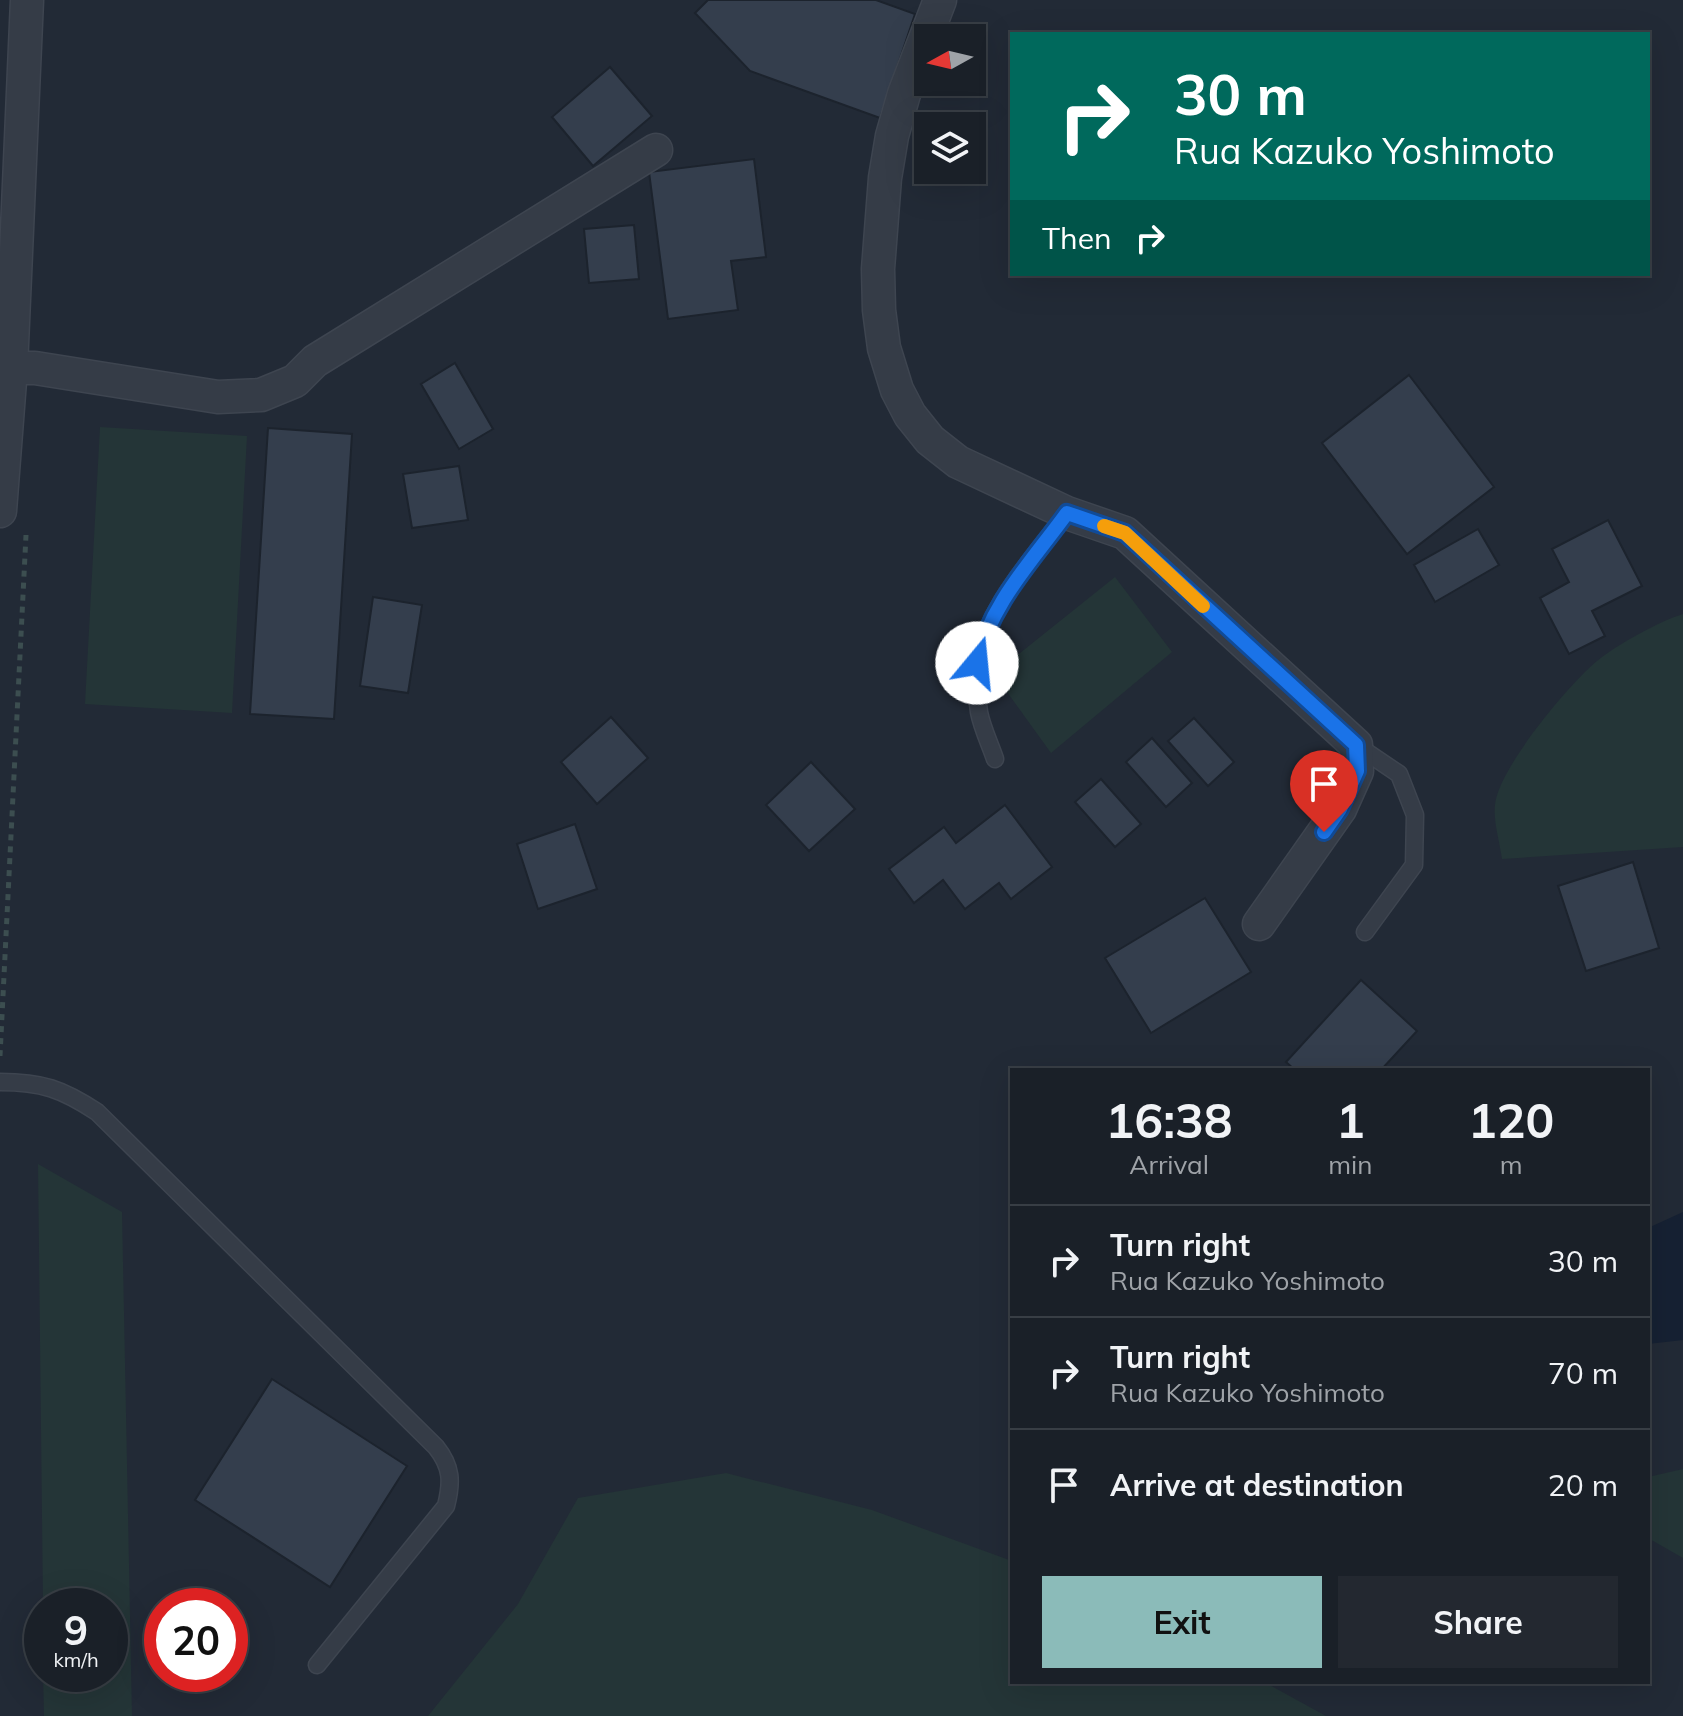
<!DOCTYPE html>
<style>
body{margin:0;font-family:Mulish,sans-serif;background:#232830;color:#f1f3f6;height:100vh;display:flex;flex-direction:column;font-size:30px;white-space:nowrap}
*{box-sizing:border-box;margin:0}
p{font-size:26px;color:#9fa3a8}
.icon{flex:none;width:44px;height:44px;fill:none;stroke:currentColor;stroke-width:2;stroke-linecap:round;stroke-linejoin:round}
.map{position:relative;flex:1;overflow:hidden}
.side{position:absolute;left:1010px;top:1068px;width:640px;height:616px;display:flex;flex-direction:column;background:#1a2028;border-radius:0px;box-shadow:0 8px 32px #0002,0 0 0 2px #383e45}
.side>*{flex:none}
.guide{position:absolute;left:1010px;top:32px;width:640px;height:244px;border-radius:0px;box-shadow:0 8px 32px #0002,0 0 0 2px #383e45;background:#00695c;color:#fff;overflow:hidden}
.needle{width:52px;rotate:262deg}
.fabs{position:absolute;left:914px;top:24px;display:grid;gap:16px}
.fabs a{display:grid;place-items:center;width:72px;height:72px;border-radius:0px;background:#1a2028;box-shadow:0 8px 32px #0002,0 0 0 2px #383e45;font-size:40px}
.speed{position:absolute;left:24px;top:1588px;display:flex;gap:16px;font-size:40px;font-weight:700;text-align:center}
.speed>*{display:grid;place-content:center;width:104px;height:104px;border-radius:50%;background:#1a2028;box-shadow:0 8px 32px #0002,0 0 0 2px #383e45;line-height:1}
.speed small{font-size:20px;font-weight:400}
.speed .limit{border:12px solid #d22;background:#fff;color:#111}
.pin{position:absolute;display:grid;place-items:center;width:68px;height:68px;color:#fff;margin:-82px -34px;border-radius:50% 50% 50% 0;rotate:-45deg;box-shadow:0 0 8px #0007}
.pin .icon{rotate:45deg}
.me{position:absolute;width:88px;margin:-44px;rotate:17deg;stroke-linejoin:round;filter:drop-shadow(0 0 6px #0008)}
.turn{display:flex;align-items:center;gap:28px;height:168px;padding:0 32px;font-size:36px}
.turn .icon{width:104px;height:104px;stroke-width:2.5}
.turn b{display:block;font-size:56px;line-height:68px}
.then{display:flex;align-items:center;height:76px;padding:0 32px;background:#0003;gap:16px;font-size:30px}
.eta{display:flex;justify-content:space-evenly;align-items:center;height:136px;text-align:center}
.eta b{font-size:48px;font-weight:700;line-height:56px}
.primary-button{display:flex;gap:16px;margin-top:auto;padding:16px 32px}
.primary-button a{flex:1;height:92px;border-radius:0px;background:#8bbbb9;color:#111;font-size:32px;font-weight:700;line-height:92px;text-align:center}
.primary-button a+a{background:#232830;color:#f1f3f6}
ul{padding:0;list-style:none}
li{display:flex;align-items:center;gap:24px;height:112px;padding:0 32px;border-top:2px solid #383e45}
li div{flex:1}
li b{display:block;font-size:30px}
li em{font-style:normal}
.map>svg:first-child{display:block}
</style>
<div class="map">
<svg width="1683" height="1716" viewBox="0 0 1683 1716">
<rect width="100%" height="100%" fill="#222a36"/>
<!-- green -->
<path fill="#243537" d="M100 427 247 436 232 713 85 704Z
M1115 577 1172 652 1051 753 994 674Z
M1683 614V847L1502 859C1500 843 1493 821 1495 805 1498 769 1569 684 1597 661 1618 644 1658 622 1683 614Z
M38 1164 122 1212 132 1716H44L43 1674H110V1606H43Z
M1683 1469V1558L1648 1538V1477Z
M726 1473 872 1510 1012 1561V1682H1264L1326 1716H428L518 1604 578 1498Z"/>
<!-- water -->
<path fill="#162133" d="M1683 1212V1340L1648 1344V1228Z"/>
<!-- building -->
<path fill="#343e4d" stroke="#1c232d" stroke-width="2" d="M708 0H876L915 14 880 118 750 71 695 13Z
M610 67 652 116 593 166 552 117Z
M754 159 766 257 731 261 738 310 668 319 649 172Z
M634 225 639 279 589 283 584 229Z
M455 363 493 429 459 449 421 384Z
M1409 375 1494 487 1407 554 1322 443Z
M268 428 352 434 334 719 250 714Z
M459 466 468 520 412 528 403 474Z
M1608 520 1642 586 1592 611 1605 636 1569 654 1540 598 1569 582 1552 549Z
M1478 529 1499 565 1435 602 1414 565Z
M373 597 422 605 408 693 360 686Z
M611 717 648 758 597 804 561 762Z
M1194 718 1234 762 1208 786 1168 741Z
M1152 738 1192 783 1166 807 1126 762Z
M811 762 855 809 809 851 766 805Z
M1101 779 1141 824 1115 847 1075 802Z
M1005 805 1052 867 1011 899 999 883 965 909 943 880 914 903 889 869 944 827 956 843Z
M575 824 597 889 538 909 517 844Z
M1633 862 1659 948 1586 971 1558 886Z
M1205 898 1251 972 1151 1033 1105 958Z
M1361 980 1417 1031 1381 1070H1295L1286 1062Z
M272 1379 407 1466 330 1587 195 1500Z"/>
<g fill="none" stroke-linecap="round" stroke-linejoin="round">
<defs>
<path id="lane" d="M1356 745 1399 774 1415 815 1414 865 1365 932
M995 759C990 744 982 728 979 712 965 626 1020 577 1067 513
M0 1082C42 1082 62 1089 97 1112L436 1447C452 1467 452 1482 446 1506L317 1665"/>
<path id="street" d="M940 0 904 94 892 136 885 178 878 269 879 310 884 348 897 390 910 415 930 440 958 462 1067 513 1125 533 1356 745 1357 771 1340 809 1259 924
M11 368H35L218 397 261 395 295 381 315 361 656 150
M0 511 11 368 27 0"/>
</defs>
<!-- lane casing -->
<use href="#lane" stroke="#3e4550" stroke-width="19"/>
<!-- street casing -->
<use href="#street" stroke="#3e4550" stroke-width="35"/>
<!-- path -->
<path stroke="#3c4e50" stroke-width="5" stroke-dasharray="6 6" stroke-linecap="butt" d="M0 1056 26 535"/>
<!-- lane -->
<use href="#lane" stroke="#353c47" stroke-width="16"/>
<!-- street -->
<use href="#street" stroke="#353c47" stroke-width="32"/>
</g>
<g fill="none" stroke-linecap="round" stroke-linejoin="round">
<defs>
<path id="route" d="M977 663C989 605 1033 560 1067 513L1125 533 1356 745 1357 771 1340 809 1324 832"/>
</defs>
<!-- route casing -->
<use href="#route" stroke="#114b97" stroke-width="20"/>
<!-- route -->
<use href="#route" stroke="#1a73e8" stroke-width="14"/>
<!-- slow -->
<path stroke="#f59e0b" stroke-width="14" d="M1104 526 1125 533 1203 606"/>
</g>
</svg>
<div class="fabs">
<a><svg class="needle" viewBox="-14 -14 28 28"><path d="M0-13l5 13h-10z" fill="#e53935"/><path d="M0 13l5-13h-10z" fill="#9fa3a8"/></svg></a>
<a><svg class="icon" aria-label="layers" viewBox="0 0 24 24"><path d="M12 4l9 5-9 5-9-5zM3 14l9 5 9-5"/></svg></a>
</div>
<div class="speed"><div>9<small>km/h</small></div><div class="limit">20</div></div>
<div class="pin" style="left:1324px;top:832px;background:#d93025"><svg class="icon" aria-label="arrive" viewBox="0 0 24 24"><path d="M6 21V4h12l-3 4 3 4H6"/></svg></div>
<svg class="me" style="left:977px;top:663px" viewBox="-20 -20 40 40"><circle r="19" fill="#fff"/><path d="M0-13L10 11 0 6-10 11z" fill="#1a73e8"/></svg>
<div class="guide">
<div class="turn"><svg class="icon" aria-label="right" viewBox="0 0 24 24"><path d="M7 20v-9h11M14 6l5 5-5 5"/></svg><div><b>30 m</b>Rua Kazuko Yoshimoto</div></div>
<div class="then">Then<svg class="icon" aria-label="right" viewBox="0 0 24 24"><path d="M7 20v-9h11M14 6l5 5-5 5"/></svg></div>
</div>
<section class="side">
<div class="eta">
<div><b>16:38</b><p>Arrival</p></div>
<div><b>1</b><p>min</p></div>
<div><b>120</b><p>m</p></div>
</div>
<ul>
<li><svg class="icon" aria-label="right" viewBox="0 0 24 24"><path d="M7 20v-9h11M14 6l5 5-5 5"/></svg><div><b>Turn right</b><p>Rua Kazuko Yoshimoto</p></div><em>30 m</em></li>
<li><svg class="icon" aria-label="right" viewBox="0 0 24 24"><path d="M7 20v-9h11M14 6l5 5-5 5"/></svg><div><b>Turn right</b><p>Rua Kazuko Yoshimoto</p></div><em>70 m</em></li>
<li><svg class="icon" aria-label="arrive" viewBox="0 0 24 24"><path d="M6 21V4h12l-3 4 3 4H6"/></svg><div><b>Arrive at destination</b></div><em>20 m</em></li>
</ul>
<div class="primary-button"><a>Exit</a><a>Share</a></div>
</section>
</div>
